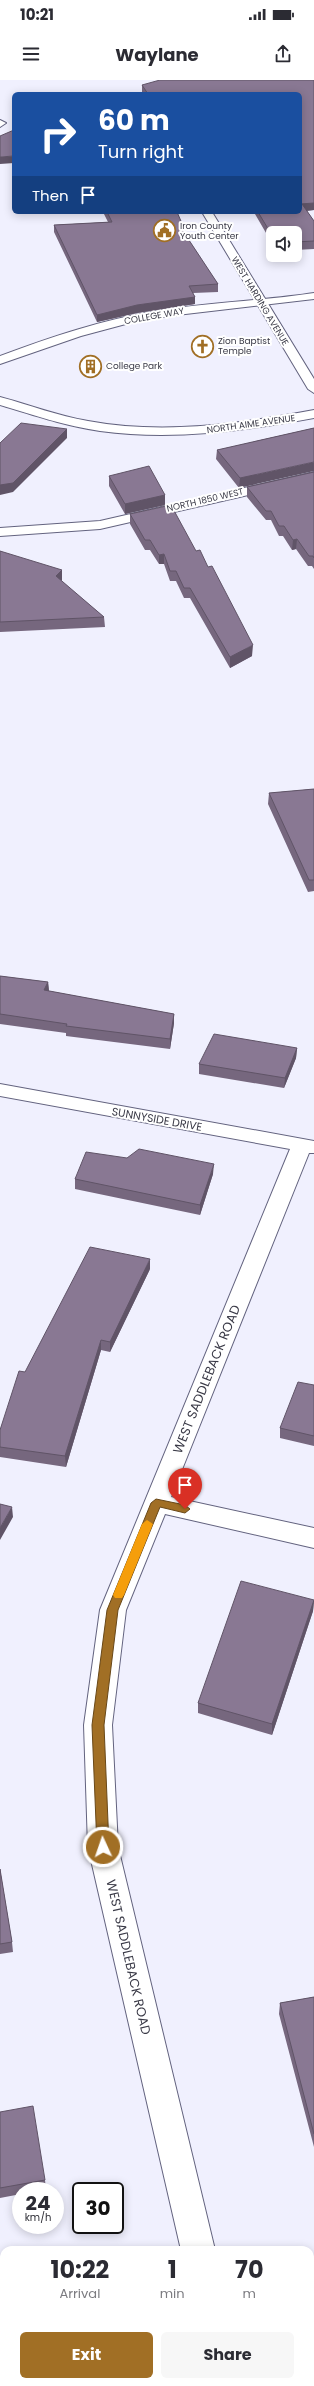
<!DOCTYPE html>
<style>
body{margin:0;font-family:Poppins,sans-serif;background:#f7f7f7;color:#2b2b33;height:100vh;display:flex;flex-direction:column;font-size:15px;white-space:nowrap}
*{box-sizing:border-box;margin:0}
p{font-size:13px;color:#7c7c81}
.icon{flex:none;width:22px;height:22px;fill:none;stroke:currentColor;stroke-width:2;stroke-linecap:round;stroke-linejoin:round}
.map{position:relative;flex:1;overflow:hidden}
.drawer{position:absolute;left:0px;top:2166px;width:314px;height:140px;display:flex;flex-direction:column;background:#fff;border-radius:12px 12px 0 0;box-shadow:0 2px 10px #0003}
.drawer>*{flex:none}
.banner{position:absolute;left:12px;top:12px;width:290px;height:122px;border-radius:6px;box-shadow:0 2px 10px #0003;background:#1a4fa0;color:#fff;overflow:hidden}
.controls{position:absolute;left:266px;top:146px;display:grid;gap:8px}
.controls a{display:grid;place-items:center;width:36px;height:36px;border-radius:6px;background:#fff;box-shadow:0 2px 10px #0003;font-size:20px}
.speed{position:absolute;left:12px;top:2102px;display:flex;gap:8px;font-size:20px;font-weight:700;text-align:center}
.speed>*{display:grid;place-content:center;width:52px;height:52px;border-radius:50%;background:#fff;box-shadow:0 2px 10px #0003;line-height:1}
.speed small{font-size:10px;font-weight:400}
.speed .limit{border:2px solid #111;border-radius:6px;background:#fff;color:#111}
.pin{position:absolute;display:grid;place-items:center;width:34px;height:34px;color:#fff;margin:-41px -17px;border-radius:50% 50% 50% 0;rotate:-45deg;box-shadow:0 0 4px #0007}
.pin .icon{rotate:45deg}
.me{position:absolute;width:44px;margin:-22px;rotate:357deg;stroke-linejoin:round;filter:drop-shadow(0 0 3px #0008)}
.turn{display:flex;align-items:center;gap:14px;height:84px;padding:0 20px;font-size:18px}
.turn .icon{width:52px;height:52px;stroke-width:2.5}
.turn b{display:block;font-size:28px;line-height:34px}
.then{display:flex;align-items:center;height:38px;padding:0 20px;background:#0003;gap:8px;font-size:15px}
.eta{display:flex;justify-content:space-evenly;align-items:center;height:68px;text-align:center}
.eta b{font-size:24px;font-weight:700;line-height:28px}
.button{display:flex;gap:8px;margin-top:auto;padding:8px 20px}
.button a{flex:1;height:46px;border-radius:6px;background:#a16f25;color:#fff;font-size:16px;font-weight:700;line-height:46px;text-align:center}
.button a+a{background:#f7f7f7;color:#2b2b33}
.status{display:flex;justify-content:space-between;align-items:center;height:28px;padding:0 20px;background:#fff;direction:ltr}
.status svg{height:11px;fill:currentColor}
header{display:flex;justify-content:space-between;align-items:center;height:52px;padding:0 20px;background:#fff;font-size:18px;font-weight:700}
.map>svg:first-child{display:block}
</style>
<div class="status"><b>10:21</b><svg viewBox="0 0 49 12"><path d="M0 12V9h3v3zM5 12V6h3v6zM10 12V3h3v9zM15 12V0h3v12zM26 1h20v11H26zM47 4h2v5h-2z"/></svg></div>
<header><svg class="icon" aria-label="menu" viewBox="0 0 24 24"><path d="M4 6h16M4 12h16M4 18h16"/></svg>Waylane<svg class="icon" aria-label="share" viewBox="0 0 24 24"><path d="M12 15V3M7 8l5-5 5 5M5 13v7h14v-7"/></svg></header>
<div class="map">
<svg width="314" height="2306" viewBox="0 0 314 2306">
<rect width="100%" height="100%" fill="#f0f0fe"/>
<g fill="none" stroke-linecap="round" stroke-linejoin="round">
<defs>
<path id="minor" d="M0 40 6 43 0 47Z
M202 132H212L314 299V313L308 309Z
M0 317C30 325 58 336 88 341 163 355 239 344 314 330V338C243 351 172 361 100 351 66 346 33 335 0 325Z
M314 392V400L100 449 0 456V448L100 441Z
M0 1004 314 1061V1073H309L171 1417 314 1448V1468L165 1434 126 1530 112 1645 118 1767 215 2170H181L88 1767 84 1645 100 1530 290 1069 0 1016Z"/>
<path id="secondary" d="M314 213V219L177 235 137 241 81 256 0 284V276C51 257 104 239 157 231 209 222 262 221 314 213Z
M310 2240H314V2274H310Z
M14 2302H68L66 2306H12Z"/>
</defs>
<!-- minor casing -->
<use href="#minor" stroke="#63637f" stroke-width="2"/>
<!-- secondary casing -->
<use href="#secondary" stroke="#63637f" stroke-width="2"/>
<!-- minor -->
<use href="#minor" fill="#fff" fill-rule="evenodd"/>
<!-- secondary -->
<use href="#secondary" fill="#fff" fill-rule="evenodd"/>
</g>
<!-- wall -->
<path fill="#76677e" d="M314 0V130L307 131 314 141V169L295 170V153H273V165L255 134V132H300V14H143L142 12V5Z
M103 132H177L184 153 218 204V212L193 213 195 217V224L137 233 97 242 54 152V145L108 142Z
M314 348 239 408 216 379 217 370Z
M314 392V489L312 486H308L296 469 292 470 283 456H279L271 440H266L247 417V407Z
M109 396 165 415V425L125 434 109 406Z
M130 434 252 576 230 588 190 518H184L176 501H170L164 484H159L150 470H145L130 444Z
M0 471 62 500 61 501 104 537 105 547 0 552Z
M314 709V811L308 812 268 724 269 713Z
M0 896 48 902 49 911 174 934V943L170 969 66 956V953L0 944Z
M297 968 296 978 284 1008 199 994V984Z
M213 1094 200 1135 75 1109V1099Z
M150 1189 110 1272 101 1270 66 1387 0 1377V1350L25 1292Z
M314 1305V1366L280 1358V1348Z
M314 1520 313 1531 272 1655 198 1633V1623Z
M0 1789 12 1862 13 1872 0 1874Z
M314 1917V2067L279 1934 280 1923Z
M0 2032 45 2100 46 2110 39 2111H21V2114L0 2118Z"/>
<!-- shaded-wall -->
<path fill="#605467" d="M14 76V83L0 84V77Z
M314 123V130L300 131V124Z
M181 148H184V155Z
M195 217V224L137 233 97 242V235L137 225Z
M67 349V358L13 412 0 415V405Z
M314 382V391L239 408 240 398Z
M165 415V425L125 434V424Z
M297 459 296 469 292 470 293 460Z
M164 474V484H159V475Z
M62 490V500L56 506V496Z
M253 565 252 576 230 588V577Z
M48 902 49 912 44 910Z
M174 934V943L170 969V959Z
M297 968 296 978 284 1008 285 998Z
M214 1084 213 1094 200 1135V1125Z
M150 1179V1189L110 1272V1262Z
M101 1260V1270L66 1387 65 1376Z
M12 1427 13 1437 0 1460V1448Z
M314 1520 313 1531 272 1655V1644Z"/>
<!-- building -->
<path fill="#897893" stroke="#605467" d="M160 0H314V123L300 124V14H148L142 5Z
M14 50V76L0 77V56Z
M300 124H302L314 141V161L295 162V153H273V157L258 132H300Z
M107 132H177L184 148H181L218 204 189 206 195 217 137 225 97 235 54 145 112 142Z
M21 343 67 349 13 403 0 405V363Z
M314 348V382L240 398 217 370Z
M149 386 165 415 125 424 109 396Z
M314 392V478L313 476H309L297 459 293 460 284 446H279L271 431H266L247 407Z
M171 425 196 471 200 470 208 487 212 486 253 565 230 577 190 508H184L176 491H170L164 474 159 475 150 460H145L130 434Z
M0 471 62 490 56 496 104 537 0 542Z
M314 709V800H309L269 713Z
M0 896 48 902 44 910 174 934 170 959 66 946 67 944 0 934Z
M214 954 297 968 285 998 199 984Z
M139 1069 214 1084 200 1125 75 1099 86 1072 127 1078Z
M90 1167 150 1179 110 1262 101 1260 65 1376 0 1367V1350L19 1291 25 1292Z
M298 1302 314 1305V1356L280 1348Z
M0 1424 12 1427 0 1448Z
M241 1501 314 1520 272 1644 198 1623Z
M0 1789 12 1862 0 1864Z
M314 1917V2054L280 1923Z
M33 2026 45 2100 0 2108V2032Z"/>
<!-- route -->
<path fill="#a16f25" stroke="#694818" d="M156 1419 185 1425 190 1429 185 1433 160 1427 118 1530 104 1645 109 1767 103 1773 97 1767 92 1645 107 1530 151 1423Z"/>
<!-- slow -->
<path fill="#f59e0b" d="M147 1440 153 1444 124 1515 122 1518H115L113 1515 142 1444Z"/>
<!-- icons -->
<defs>
<symbol id="civic-ring" viewBox="-11 -11 22 22"><circle r="9.5" fill="#fff" stroke="#a16f25" stroke-width="1.5"/><path d="M-.6-6.5H3V-4.5H.6V-3L4-1V1h2V6H-6V1h2V-1L-.6-3ZM-1.2 2.5V6h2.4V2.5Z" fill="#a16f25"/></symbol>
<symbol id="church-ring" viewBox="-11 -11 22 22"><circle r="9.5" fill="#fff" stroke="#a16f25" stroke-width="1.5"/><path d="M-1.2-6h2.4v3.5h3.3v2.4h-3.3V6h-2.4V-.1h-3.3v-2.4h3.3Z" fill="#a16f25"/></symbol>
<symbol id="building-ring" viewBox="-11 -11 22 22"><circle r="9.5" fill="#fff" stroke="#a16f25" stroke-width="1.5"/><path d="M-4-6H4V6H1V3H-1V6H-4ZM-2.5-4.3h1.7v1.8h-1.7ZM.8-4.3h1.7v1.8H.8ZM-2.5-1h1.7V.8h-1.7ZM.8-1h1.7V.8H.8Z" fill="#a16f25"/></symbol>
</defs>
<g fill-rule="evenodd">
<use href="#civic-ring" x="152" y="138" width="25" height="25"/>
<use href="#church-ring" x="190" y="254" width="25" height="25"/>
<use href="#building-ring" x="78" y="274" width="25" height="25"/>
</g>
<g text-anchor="middle" stroke-width="4" stroke-linejoin="round" paint-order="stroke">
<!-- far-poi labels -->
<g font-size="9" fill="#3a3a47" stroke="#fff" text-anchor="start">
<text x="180" y="149">Iron County<tspan x="180" dy="10">Youth Center</tspan></text>
<text x="218" y="264">Zion Baptist<tspan x="218" dy="10">Temple</tspan></text>
<text x="106" y="289">College Park</text>
</g>
<!-- far-street labels -->
<g font-size="9" fill="#3a3a47" stroke="#fff">
<text transform="translate(260 221) rotate(59)" y="3">WEST HARDING AVENUE</text>
<text transform="translate(154 236) rotate(-10)" y="3">COLLEGE WAY</text>
<text transform="translate(251 344) rotate(-8)" y="3">NORTH AIME AVENUE</text>
<text transform="translate(205 420) rotate(-13)" y="3">NORTH 1850 WEST</text>
</g>
<!-- street labels -->
<g font-size="11" fill="#3a3a47" stroke="#fff">
<text transform="translate(157 1039) rotate(10)" y="4">SUNNYSIDE DRIVE</text>
</g>
<!-- near-street labels -->
<g font-size="13" fill="#3a3a47" stroke="#fff">
<text transform="translate(206 1299) rotate(-68)" y="5">WEST SADDLEBACK ROAD</text>
<text transform="translate(129 1877) rotate(77)" y="5">WEST SADDLEBACK ROAD</text>
</g>
</g>
</svg>
<div class="controls">
<a><svg class="icon" aria-label="sound" viewBox="0 0 24 24"><path d="M4 9h4l5-4v14l-5-4H4zM17 9q2 3 0 6"/></svg></a>
</div>
<div class="speed"><div>24<small>km/h</small></div><div class="limit">30</div></div>
<div class="pin" style="left:185px;top:1429px;background:#d93025"><svg class="icon" aria-label="arrive" viewBox="0 0 24 24"><path d="M6 21V4h12l-3 4 3 4H6"/></svg></div>
<svg class="me" style="left:103px;top:1767px" viewBox="-20 -20 40 40"><circle r="17" fill="#a16f25" stroke="#fff" stroke-width="3"/><path d="M0-11L8 9 0 5-8 9z" fill="#fff"/></svg>
<div class="banner">
<div class="turn"><svg class="icon" aria-label="right" viewBox="0 0 24 24"><path d="M7 20v-9h11M14 6l5 5-5 5"/></svg><div><b>60 m</b>Turn right</div></div>
<div class="then">Then<svg class="icon" aria-label="arrive" viewBox="0 0 24 24"><path d="M6 21V4h12l-3 4 3 4H6"/></svg></div>
</div>
<section class="drawer">
<div class="eta">
<div><b>10:22</b><p>Arrival</p></div>
<div><b>1</b><p>min</p></div>
<div><b>70</b><p>m</p></div>
</div>
<div class="button"><a>Exit</a><a>Share</a></div>
</section>
</div>
